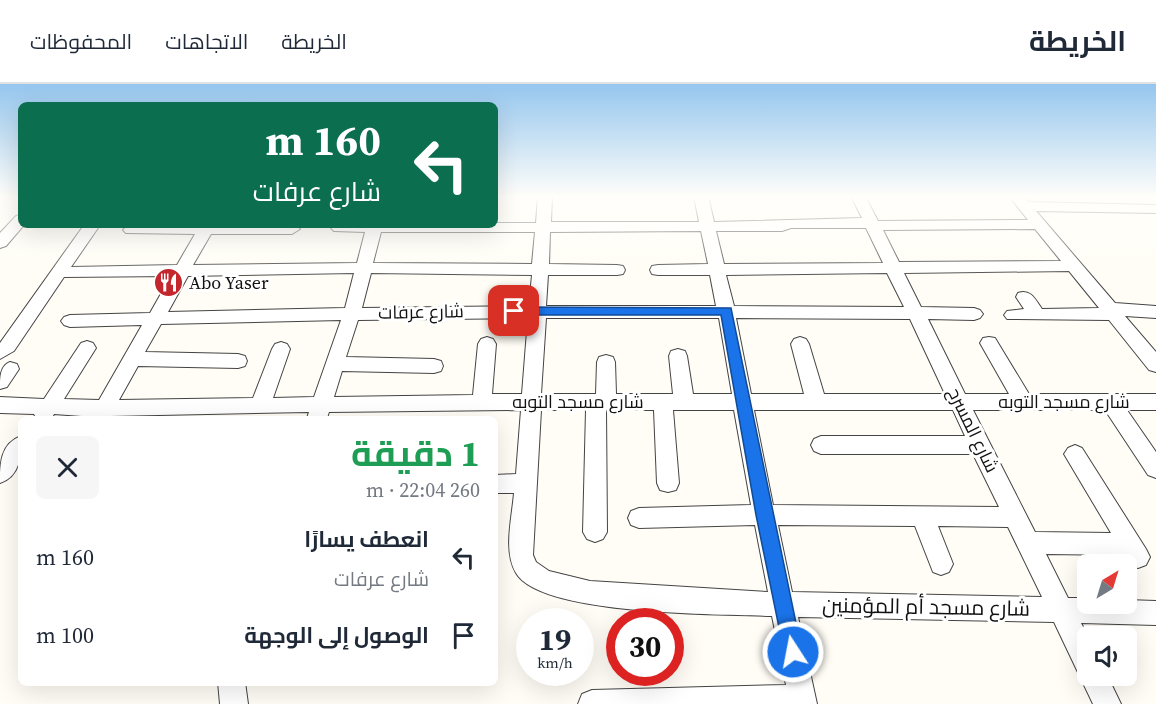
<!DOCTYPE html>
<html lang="ar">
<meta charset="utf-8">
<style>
body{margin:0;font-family:"Source Serif 4",Cairo,serif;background:#f6f6f7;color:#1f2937;direction:rtl;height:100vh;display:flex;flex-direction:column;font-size:22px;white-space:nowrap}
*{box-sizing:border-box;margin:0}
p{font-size:20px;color:#747a83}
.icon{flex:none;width:33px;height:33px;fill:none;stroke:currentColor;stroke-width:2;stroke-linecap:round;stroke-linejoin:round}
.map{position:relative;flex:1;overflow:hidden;direction:ltr}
.sheet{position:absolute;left:18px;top:332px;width:480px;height:270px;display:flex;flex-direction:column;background:#fff;border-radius:9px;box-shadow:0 6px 24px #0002;direction:rtl}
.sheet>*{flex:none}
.banner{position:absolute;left:18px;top:18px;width:480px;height:126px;border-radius:9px;box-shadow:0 6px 24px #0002;direction:rtl;background:#0b6e4f;color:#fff;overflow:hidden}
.needle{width:39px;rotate:38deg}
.controls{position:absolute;left:1077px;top:470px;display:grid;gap:12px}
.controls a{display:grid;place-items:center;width:60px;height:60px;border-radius:9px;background:#fff;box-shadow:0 6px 24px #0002;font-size:30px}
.speed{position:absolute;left:516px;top:524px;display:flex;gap:12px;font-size:30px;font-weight:700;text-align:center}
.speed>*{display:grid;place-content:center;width:78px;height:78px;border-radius:50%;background:#fff;box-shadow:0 6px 24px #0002;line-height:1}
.speed small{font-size:15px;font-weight:400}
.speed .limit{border:9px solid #d22;background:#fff;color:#111}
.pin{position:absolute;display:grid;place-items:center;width:51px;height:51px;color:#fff;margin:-26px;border-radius:12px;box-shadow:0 3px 9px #0006}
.me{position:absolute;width:66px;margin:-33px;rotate:349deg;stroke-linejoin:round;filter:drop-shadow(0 0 4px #0008)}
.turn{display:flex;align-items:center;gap:21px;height:126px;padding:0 18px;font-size:27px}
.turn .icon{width:78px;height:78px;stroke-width:2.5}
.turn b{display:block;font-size:42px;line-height:51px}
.round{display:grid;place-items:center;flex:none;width:63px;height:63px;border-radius:9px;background:#f6f6f7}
.overview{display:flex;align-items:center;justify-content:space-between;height:102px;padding:0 18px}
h1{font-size:36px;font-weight:700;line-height:45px;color:#1e9e55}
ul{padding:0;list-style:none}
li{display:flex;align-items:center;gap:18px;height:78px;padding:0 18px}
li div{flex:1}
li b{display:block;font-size:22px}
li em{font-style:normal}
header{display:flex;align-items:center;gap:36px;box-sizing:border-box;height:84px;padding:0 30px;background:#fff;border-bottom:2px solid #e0e1e3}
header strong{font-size:28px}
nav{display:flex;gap:33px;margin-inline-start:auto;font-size:21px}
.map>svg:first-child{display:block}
</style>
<header>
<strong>الخريطة</strong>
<nav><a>الخريطة</a><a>الاتجاهات</a><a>المحفوظات</a></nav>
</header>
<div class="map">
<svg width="1156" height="620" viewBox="0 0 1156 620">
<rect width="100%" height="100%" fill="#fffdf5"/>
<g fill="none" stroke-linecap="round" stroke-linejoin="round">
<defs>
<path id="minor" d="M538 112H552L551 138H699L694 112H708L714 138 862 134 851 112H865L878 137 1028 136 1009 112H1023L1029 118 1156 121V129L1036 127 1115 219 1156 222V234L1125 232 1156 268V288L1149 286 1109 236 1007 235 1004 231 1007 227 1024 225 1016 213 1018 209C1031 205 1035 215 1042 225L1099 224 1069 187 904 189 921 223 974 224 980 226 983 230 980 234 974 236 928 235 965 310H1009L980 259 983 254 989 253 995 254 1029 310H1156V326H1127L1156 368V394L1148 391 1105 326H973L1035 448 1111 449 1064 370 1068 364 1075 361 1082 364 1146 465 1150 473 1146 481 1138 484 1130 481 1124 471 1046 470 1068 514H1088V519H1126V516L1156 517V541L1081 539 1088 552V591H1107L1121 620H1093L1054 538 798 533 817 620H578L582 610 592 606 786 601 772 532C723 530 541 532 516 489 503 467 512 434 514 409H495V391L516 390 521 326 329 328 327 334H307L309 328 110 332 109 334 54 330 52 334H36L34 330 0 329V313L44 315 81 259 87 257 93 259 96 264 64 315 99 316 142 241 70 243 64 241 61 237 64 233 70 231 150 229 171 192 64 193 14 267 0 275V259L84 141H100L71 183 177 181 195 150 126 149 123 146 126 143 131 141H294L300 145 292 150H211L193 181 357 179 365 148 334 147 331 144 333 141H495V139H536ZM791 144H866L883 179 724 180 716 147H782ZM1035 145 1061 177 899 178 883 146ZM701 147 708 180 658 181 652 182 650 186 652 190 658 191H710L716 222H546L548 191H617L623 190 625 186 623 182 617 181 549 180 550 148ZM381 148H535L532 180 373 179ZM354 189 345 224 168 228 188 192ZM371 189 532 191 529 222 362 224ZM887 189 904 223 734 222 726 191ZM528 234 522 310H492L496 260 493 255 487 253 481 255 478 260 473 311 334 313 342 287 434 289 441 287 443 282 441 277 434 275 346 273 358 236ZM546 234H719L732 310H693L687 272 685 267 678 265 671 267 669 272 673 310H616L615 278 613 273 606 271 599 273 597 278 596 310H541ZM736 234 910 235 945 310H824L809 260 806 255 800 253 794 255 791 260 804 310H751ZM341 236 314 313 273 314 290 265 287 260 281 258 275 260 272 265 253 314 119 316 138 282 238 284 245 282 247 277 245 272 238 270 145 268 161 240ZM541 326H586L583 448 587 455 595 458 603 455 607 448 606 326H654L657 399 660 406 668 408 676 406 679 399 673 326H734L751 421 639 424 631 427 628 434 631 441 639 444 755 441 768 508 590 497 549 487 536 478 533 471ZM754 326H953L965 352H821L814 355 811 361 814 367 821 370H973L999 423 773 421ZM778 441 915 442 933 488 941 491 949 488 953 480 938 442 1008 443 1042 513 792 508Z
M21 131V141H24L6 162 0 164V149L16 132Z
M10 278 17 280 19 285 7 303 0 305C0 293 0 282 10 278Z
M21 352C21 371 21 392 0 399 0 380 0 360 21 352Z
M218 598H245L248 620H220Z"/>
</defs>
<!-- minor casing -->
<use href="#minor" stroke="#444" stroke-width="2"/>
<!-- minor -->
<use href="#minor" fill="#fff" fill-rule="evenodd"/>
</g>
<!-- sky -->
<linearGradient id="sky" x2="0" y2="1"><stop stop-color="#95c6ee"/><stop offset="0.57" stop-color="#fffefa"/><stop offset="1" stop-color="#fffefa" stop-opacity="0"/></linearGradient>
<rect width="1156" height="198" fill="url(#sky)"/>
<!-- route -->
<path fill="#1a73e8" stroke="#114b97" stroke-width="1.5" d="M514 223 731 224 802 568 799 574 793 577 786 574 784 568 756 431 721 231H514L508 227Z"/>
<!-- icons -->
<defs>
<symbol id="restaurant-disc" viewBox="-11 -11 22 22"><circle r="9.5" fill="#c4262e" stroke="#fff"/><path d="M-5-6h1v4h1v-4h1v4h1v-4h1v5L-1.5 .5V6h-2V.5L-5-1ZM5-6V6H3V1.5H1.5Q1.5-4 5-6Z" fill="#fff"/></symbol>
</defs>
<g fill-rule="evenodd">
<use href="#restaurant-disc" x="152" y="182" width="33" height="33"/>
</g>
<g text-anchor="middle" stroke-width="6" stroke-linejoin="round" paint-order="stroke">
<!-- poi labels -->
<g font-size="18" fill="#111" stroke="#fff" text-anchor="start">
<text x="189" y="205">Abo Yaser</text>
</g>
<!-- street labels -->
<g font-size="18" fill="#111" stroke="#fff">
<text transform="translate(421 228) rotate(-1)" y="6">شارع عرفات</text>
<text x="578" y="324">شارع مسجد التوبه</text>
<text x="1064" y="324">شارع مسجد التوبه</text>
<text transform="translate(973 346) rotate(64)" y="6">شارع المسرح</text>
</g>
<!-- near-street labels -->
<g font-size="21" fill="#111" stroke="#fff">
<text transform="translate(926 523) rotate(1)" y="7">شارع مسجد أم المؤمنين</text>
</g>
</g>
</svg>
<div class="controls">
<a><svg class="needle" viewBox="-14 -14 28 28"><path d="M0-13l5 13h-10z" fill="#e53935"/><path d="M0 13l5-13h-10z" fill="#747a83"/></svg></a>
<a><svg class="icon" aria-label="sound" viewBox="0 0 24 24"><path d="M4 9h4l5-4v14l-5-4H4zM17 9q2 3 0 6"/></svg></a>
</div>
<div class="speed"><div>19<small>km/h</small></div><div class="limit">30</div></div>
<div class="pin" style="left:514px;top:227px;background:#d93025"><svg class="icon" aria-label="arrive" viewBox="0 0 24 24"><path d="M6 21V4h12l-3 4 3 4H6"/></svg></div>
<svg class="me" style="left:793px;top:568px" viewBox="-20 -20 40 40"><circle r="17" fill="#1a73e8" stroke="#fff" stroke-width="3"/><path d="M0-11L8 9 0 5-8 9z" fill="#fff"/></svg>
<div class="banner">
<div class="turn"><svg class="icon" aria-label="left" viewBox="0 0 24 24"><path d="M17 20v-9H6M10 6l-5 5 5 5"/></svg><div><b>160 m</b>شارع عرفات</div></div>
</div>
<section class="sheet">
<div class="overview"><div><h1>1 دقيقة</h1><p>260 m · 22:04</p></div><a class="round"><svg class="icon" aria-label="close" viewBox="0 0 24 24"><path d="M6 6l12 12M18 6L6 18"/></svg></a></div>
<ul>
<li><svg class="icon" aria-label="left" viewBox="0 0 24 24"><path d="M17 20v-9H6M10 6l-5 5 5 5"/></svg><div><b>انعطف يسارًا</b><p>شارع عرفات</p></div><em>160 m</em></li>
<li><svg class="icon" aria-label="arrive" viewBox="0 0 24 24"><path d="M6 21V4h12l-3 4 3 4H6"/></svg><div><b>الوصول إلى الوجهة</b></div><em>100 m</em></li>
</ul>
</section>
</div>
